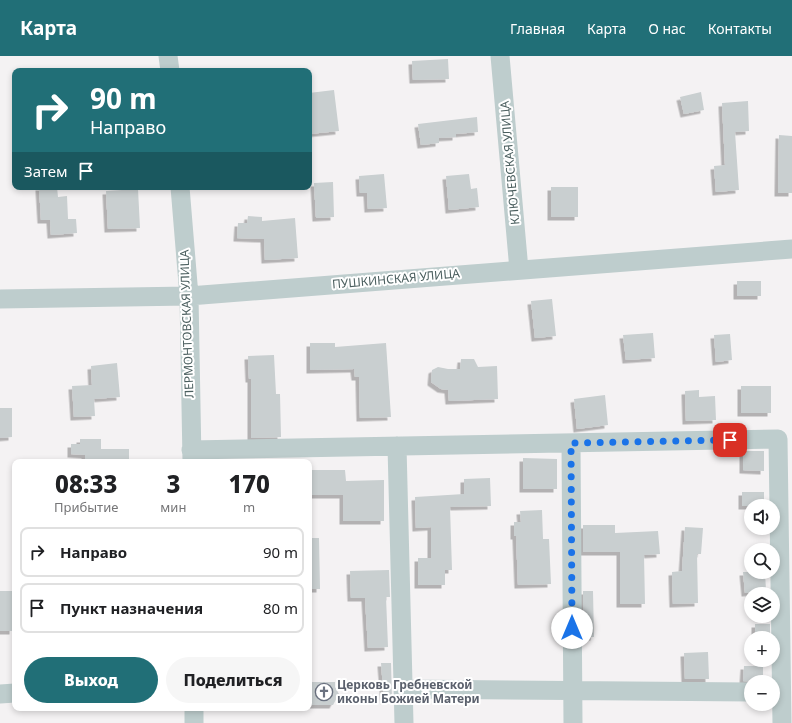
<!DOCTYPE html>
<html lang="ru">
<meta charset="utf-8">
<style>
body{margin:0;font-family:"Noto Sans",sans-serif;background:#f6f6f6;color:#202124;height:100vh;display:flex;flex-direction:column;font-size:15px;white-space:nowrap}
*{box-sizing:border-box;margin:0}
p{font-size:13px;color:#757577}
.icon{flex:none;width:22px;height:22px;fill:none;stroke:currentColor;stroke-width:2;stroke-linecap:round;stroke-linejoin:round}
.map{position:relative;flex:1;overflow:hidden}
.panel{position:absolute;left:12px;top:403px;width:300px;height:252px;display:flex;flex-direction:column;background:#fff;border-radius:8px;box-shadow:0 2px 6px #0003}
.panel>*{flex:none}
.top-card{position:absolute;left:12px;top:12px;width:300px;height:122px;border-radius:8px;box-shadow:0 2px 6px #0003;background:#216f77;color:#fff;overflow:hidden}
.tools{position:absolute;left:744px;top:443px;display:grid;gap:8px}
.tools a{display:grid;place-items:center;width:36px;height:36px;border-radius:50%;background:#fff;box-shadow:0 2px 6px #0003;font-size:20px}
.pin{position:absolute;display:grid;place-items:center;width:34px;height:34px;color:#fff;margin:-17px;border-radius:8px;box-shadow:0 2px 6px #0006}
.me{position:absolute;width:44px;margin:-22px;rotate:0deg;stroke-linejoin:round;filter:drop-shadow(0 0 3px #0008)}
.turn{display:flex;align-items:center;gap:14px;height:84px;padding:0 12px;font-size:18px}
.turn .icon{width:52px;height:52px;stroke-width:2.5}
.turn b{display:block;font-size:28px;line-height:34px}
.then{display:flex;align-items:center;height:38px;padding:0 12px;background:#0003;gap:8px;font-size:15px}
.eta{display:flex;justify-content:space-evenly;align-items:center;height:68px;text-align:center}
.eta b{font-size:24px;font-weight:800;line-height:28px}
.cta{display:flex;gap:8px;margin-top:auto;padding:8px 12px}
.cta a{flex:1;height:46px;border-radius:24px;background:#216f77;color:#fff;font-size:16px;font-weight:800;line-height:46px;text-align:center}
.cta a+a{background:#f6f6f6;color:#202124}
ul{padding:0;list-style:none}
li{display:flex;align-items:center;gap:12px;height:50px;margin:0 8px 6px;padding:0 4px;border:2px solid #e0e0e0;border-radius:8px}
li div{flex:1}
li b{display:block;font-size:15px}
li em{font-style:normal}
header{display:flex;align-items:center;gap:24px;box-sizing:border-box;height:56px;padding:0 20px;background:#216f77;color:#fff}
header strong{font-size:19px}
nav{display:flex;gap:22px;margin-inline-start:auto;font-size:14px}
.map>svg:first-child{display:block}
</style>
<header>
<strong>Карта</strong>
<nav><a>Главная</a><a>Карта</a><a>О нас</a><a>Контакты</a></nav>
</header>
<div class="map">
<svg width="792" height="667" viewBox="0 0 792 667">
<defs>
<filter id="shadow"><feDropShadow dx="-3.5" dy="3.5" stdDeviation="0" flood-color="#0004"/></filter>
</defs>
<rect width="100%" height="100%" fill="#f4f2f3"/>
<!-- building -->
<path fill="#c9cfd0" filter="url(#shadow)" d="M448 3 449 23 413 24 412 5Z
M334 34 339 75 309 78V37Z
M701 36 704 54 684 58 680 41Z
M748 45 749 75 735 76 739 134 716 136 714 110 725 109 722 47Z
M477 61 478 76 456 78V81L439 82V87L421 89 418 68Z
M779 79 792 80V137H778Z
M384 118 387 152 368 153 367 137H360L359 120Z
M469 118 471 133 477 132 479 151 449 154 446 120Z
M333 126 334 161 316 162 314 127Z
M39 131H57L58 141 67 140 68 163H76L77 177 51 179 50 164H41Z
M551 131H578V161H551Z
M138 133 140 172 108 173 106 135Z
M248 160 262 161V165L295 162 298 202 265 204 264 183 237 182 238 167H247Z
M737 225H761V240H737Z
M552 243 556 280 535 282 531 245Z
M653 277 655 302 626 304 623 279Z
M730 278 732 304 716 306 714 279Z
M310 287H335V291L386 287 391 361 360 362 359 321H355L354 313 310 314Z
M274 299 276 338H280L281 381 251 382V323H249L248 300Z
M461 303H474L478 311 497 310 498 343 449 345 448 334 441 333 431 326 432 314 438 311 448 313H460Z
M117 307 120 341 94 343 95 360 74 361 72 330 92 329 91 310Z
M741 330H771V357H741Z
M699 334V341L715 340 716 364 686 365 685 335Z
M605 339 608 369 577 373 574 343Z
M0 352H12V381L0 382Z
M80 383H101V393H129V406H85V399L71 398V388H80Z
M743 395H764V415L743 414Z
M523 402 557 403V433H523Z
M309 414H345L346 425 384 424V465H343V439H309Z
M490 422 491 450 450 451 452 514H445V529H418V502H431V471L416 472 415 441 464 438V423Z
M742 436H764V450H742Z
M542 454 543 483H549L551 528 518 529 516 480H514V466H521L520 455Z
M583 469H615V477L658 475 660 498 644 499 645 548H620V496H583Z
M685 471 703 472 701 498H697L698 547 673 548 672 516 682 515Z
M309 482H319L320 533H309Z
M389 514 390 541H386L388 591 368 592 365 542H351L350 515Z
M743 516H765L766 535 745 537Z
M0 535H14L13 575H0Z
M583 535H593L594 581H583Z
M755 568H770V582H755Z
M708 596 709 623H685L684 597Z
M381 607H391L392 644 384 645Z
M744 610H763V626L743 625Z
M309 626H335V631L339 638 333 649H309Z"/>
<g fill="none" stroke-linecap="round" stroke-linejoin="round">
<!-- minor -->
<path stroke="#becdcd" stroke-width="19" d="M168 0 170 15
M500 0 519 214
M180 131 189 240 192 405
M0 243 189 240 792 193
M571 387 573 667
M397 390 404 667
M191 394 778 383 782 667
M404 633 751 636
M0 638 15 637
M194 652V667"/>
</g>
<g fill="none" stroke-linecap="round" stroke-linejoin="round">
<!-- route -->
<path stroke="#1a73e8" stroke-width="7" stroke-dasharray="0 12.6" d="M572 572 571 387 730 384"/>
</g>
<!-- icons -->
<defs>
<symbol id="church-ring" viewBox="-11 -11 22 22"><circle r="9.5" fill="#fff" stroke="#6b7280" stroke-width="1.5"/><path d="M-1.2-6h2.4v3.5h3.3v2.4h-3.3V6h-2.4V-.1h-3.3v-2.4h3.3Z" fill="#6b7280"/></symbol>
</defs>
<g fill-rule="evenodd">
<use href="#church-ring" x="314" y="626" width="20" height="20"/>
</g>
<g text-anchor="middle" stroke-width="4" stroke-linejoin="round" paint-order="stroke">
<!-- street labels -->
<g font-size="12" fill="#4a5e5e" stroke="#fff">
<text transform="translate(510 107) rotate(-95)" y="4">КЛЮЧЕВСКАЯ УЛИЦА</text>
<text transform="translate(396 223) rotate(-5)" y="4">ПУШКИНСКАЯ УЛИЦА</text>
<text transform="translate(187 268) rotate(-92)" y="4">ЛЕРМОНТОВСКАЯ УЛИЦА</text>
</g>
<!-- worship labels -->
<g font-size="12" font-weight="bold" fill="#5b616d" stroke="#fff" text-anchor="start">
<text x="337" y="633">Церковь Гребневской<tspan x="337" dy="14">иконы Божией Матери</tspan></text>
</g>
</g>
</svg>
<div class="tools">
<a><svg class="icon" aria-label="sound" viewBox="0 0 24 24"><path d="M4 9h4l5-4v14l-5-4H4zM17 9q2 3 0 6"/></svg></a>
<a><svg class="icon" aria-label="search" viewBox="0 0 24 24"><circle cx="10" cy="10" r="6"/><path d="M15 15l6 6"/></svg></a>
<a><svg class="icon" aria-label="layers" viewBox="0 0 24 24"><path d="M12 4l9 5-9 5-9-5zM3 14l9 5 9-5"/></svg></a>
<a>+</a>
<a>−</a>
</div>
<div class="pin" style="left:730px;top:384px;background:#d93025"><svg class="icon" aria-label="arrive" viewBox="0 0 24 24"><path d="M6 21V4h12l-3 4 3 4H6"/></svg></div>
<svg class="me" style="left:572px;top:572px" viewBox="-20 -20 40 40"><circle r="19" fill="#fff"/><path d="M0-13L10 11 0 6-10 11z" fill="#1a73e8"/></svg>
<div class="top-card">
<div class="turn"><svg class="icon" aria-label="right" viewBox="0 0 24 24"><path d="M7 20v-9h11M14 6l5 5-5 5"/></svg><div><b>90 m</b>Направо</div></div>
<div class="then">Затем<svg class="icon" aria-label="arrive" viewBox="0 0 24 24"><path d="M6 21V4h12l-3 4 3 4H6"/></svg></div>
</div>
<section class="panel">
<div class="eta">
<div><b>08:33</b><p>Прибытие</p></div>
<div><b>3</b><p>мин</p></div>
<div><b>170</b><p>m</p></div>
</div>
<ul>
<li><svg class="icon" aria-label="right" viewBox="0 0 24 24"><path d="M7 20v-9h11M14 6l5 5-5 5"/></svg><div><b>Направо</b></div><em>90 m</em></li>
<li><svg class="icon" aria-label="arrive" viewBox="0 0 24 24"><path d="M6 21V4h12l-3 4 3 4H6"/></svg><div><b>Пункт назначения</b></div><em>80 m</em></li>
</ul>
<div class="cta"><a>Выход</a><a>Поделиться</a></div>
</section>
</div>
